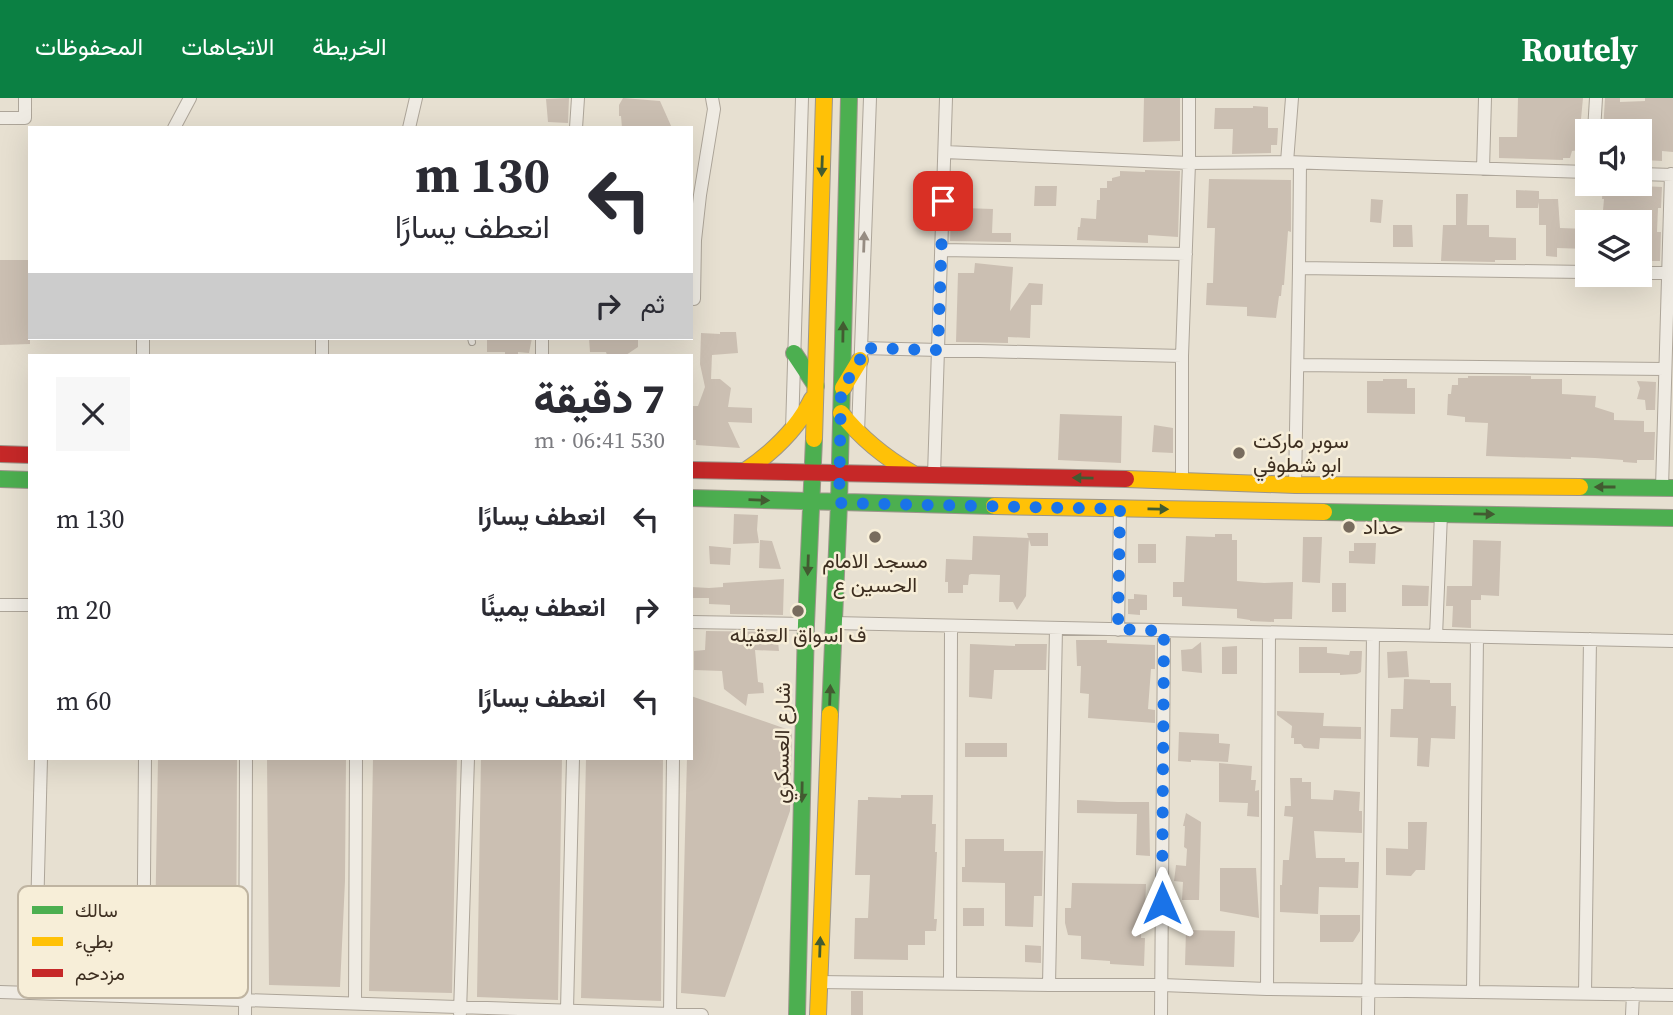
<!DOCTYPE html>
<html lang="ar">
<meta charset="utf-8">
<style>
body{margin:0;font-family:"Source Serif 4",Vazirmatn,serif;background:#f7f7f7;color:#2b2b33;direction:rtl;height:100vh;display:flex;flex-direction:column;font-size:26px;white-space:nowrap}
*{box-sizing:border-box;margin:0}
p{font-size:23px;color:#7c7c81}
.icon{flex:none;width:38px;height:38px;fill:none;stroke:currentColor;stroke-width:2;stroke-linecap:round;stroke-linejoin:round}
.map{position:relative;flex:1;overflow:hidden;direction:ltr}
.panel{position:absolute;left:28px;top:256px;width:665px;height:406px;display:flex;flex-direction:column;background:#fff;border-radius:0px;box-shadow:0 7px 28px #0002;direction:rtl}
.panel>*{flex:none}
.banner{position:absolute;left:28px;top:28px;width:665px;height:214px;border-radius:0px;box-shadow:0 7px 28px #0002;direction:rtl;background:#fff;color:#2b2b33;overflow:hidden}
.controls{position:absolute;left:1575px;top:21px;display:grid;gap:14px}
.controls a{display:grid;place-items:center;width:77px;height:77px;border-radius:0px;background:#fff;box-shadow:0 7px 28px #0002;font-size:35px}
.pin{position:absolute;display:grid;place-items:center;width:60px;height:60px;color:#fff;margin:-30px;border-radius:14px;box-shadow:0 4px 10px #0006}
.me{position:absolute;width:77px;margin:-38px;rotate:0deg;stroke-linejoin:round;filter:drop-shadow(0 0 5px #0008)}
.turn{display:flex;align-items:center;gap:24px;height:147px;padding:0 28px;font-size:32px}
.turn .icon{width:91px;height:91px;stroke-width:2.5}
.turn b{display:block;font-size:49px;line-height:60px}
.then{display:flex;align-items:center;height:66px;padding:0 28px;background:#0003;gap:14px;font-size:26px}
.round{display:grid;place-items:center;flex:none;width:74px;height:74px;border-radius:0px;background:#f7f7f7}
.headline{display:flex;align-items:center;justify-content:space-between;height:119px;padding:0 28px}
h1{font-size:42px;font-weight:800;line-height:52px}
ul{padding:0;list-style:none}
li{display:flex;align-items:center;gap:21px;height:91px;padding:0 28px}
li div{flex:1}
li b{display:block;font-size:26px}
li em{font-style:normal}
header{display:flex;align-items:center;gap:42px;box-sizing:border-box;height:98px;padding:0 35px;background:#0b8043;color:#fff}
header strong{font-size:33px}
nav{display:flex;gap:38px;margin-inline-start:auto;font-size:24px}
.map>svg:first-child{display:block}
</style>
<header>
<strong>Routely</strong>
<nav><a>الخريطة</a><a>الاتجاهات</a><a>المحفوظات</a></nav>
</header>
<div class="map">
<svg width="1673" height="917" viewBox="0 0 1673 917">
<rect width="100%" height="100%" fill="#e7e0d1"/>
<!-- building -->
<path fill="#cbbfb2" d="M569 0 568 25 548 24 546 1Z
M623 0 660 3 672 30H622L621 18H619V7Z
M1144 0H1180V43L1143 44Z
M1518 0H1583L1579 42H1587V51L1572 53 1570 60H1563V62L1499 60V39H1517Z
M1605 0H1620V4L1645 3V0H1673V54L1662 53V63L1643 62V54L1640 53V33H1603Z
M1253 8 1268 9V30H1278L1277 47H1271V55L1232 56 1233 31H1214L1215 10H1253Z
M1145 72 1180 73 1178 139 1148 137V145L1077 142 1078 129H1080L1081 120 1096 121 1097 102H1100V90H1107V83H1112V80L1120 78V73L1145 74Z
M1209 81 1291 82V134L1288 133 1284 187H1282L1281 198H1279L1276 220 1247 218V209L1206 207 1207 185H1213L1215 130H1207Z
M1603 86 1662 89 1661 110H1658L1657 134H1661L1660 163H1640V124H1602L1604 101H1602Z
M1035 88H1057L1056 108H1034Z
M1516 92 1539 93V101H1558L1560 130 1587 131V151L1557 150V159L1546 158V127H1539V104L1538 110H1516Z
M1456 96H1468L1467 127H1489V139L1516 140V162H1495V164L1441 163 1443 127H1456Z
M1371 101 1383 102 1381 125 1370 124Z
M963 110 993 111 992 135H1011V144L950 143 951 116 963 117Z
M1393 127H1412L1413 149H1393Z
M0 162H30L28 224H30V246L0 247Z
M975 165 1013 169 1010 213 1029 185 1043 186 1042 207H1031L1030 240 1008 239V245L956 244 958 175H974Z
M720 234H736L738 255 712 257 711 281H720L731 290 728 309 752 310V325L728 324 740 350 696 347V342H691V308H698L705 289 700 266 701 235 720 236Z
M487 240H532L529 255 518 254V257H505V254H487Z
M589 240H638V249L626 257H607L606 254H590Z
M1468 278H1531V281H1562V296L1596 298 1595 309 1614 315V322L1644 323V334H1655L1654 362H1637V365L1623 364V362L1595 360 1571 359V361L1486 358 1488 325 1465 324V319L1447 317 1448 296H1451L1452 287H1458V280H1468Z
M1383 281H1407V290H1415V316L1367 315V283H1383Z
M1637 283 1656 284 1655 312H1646L1645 302 1637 301 1640 290Z
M1060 316 1122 318 1121 365 1058 362Z
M1154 327 1173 330V355L1152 354Z
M734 416 758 417 757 432 759 445 733 446Z
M1027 435H1048V448H1031Z
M1215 436H1232V442H1237V483L1264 485 1293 484 1292 521H1274V524L1250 523V522L1237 520V511L1182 508V499H1173V484H1184L1186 438 1215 439Z
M973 438 1029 440 1026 498 1017 512 1013 504H999L1000 477 971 476 969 477 968 487H963V495H948V484H945L946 461 972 462Z
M1303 439H1322L1320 485 1302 484Z
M760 442 772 443 781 471 759 470Z
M1473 442 1501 443 1499 498 1481 497V502H1471V530L1452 529 1453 508H1446L1447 488H1472Z
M1354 445H1376L1375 466 1349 465V453H1354Z
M1138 446H1156V465H1138Z
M709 448 731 450 730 467 710 466Z
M784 481 783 517 730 516V507L709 506V500H691V489L709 490 723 489V485Z
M1332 485H1346V514H1332Z
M1402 487 1429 488 1428 508H1402Z
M1134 496 1147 497V512H1140V517L1128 516V501H1134Z
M706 533 777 534 779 553 755 552 758 584 763 585 764 595 748 596 746 608 724 591 722 573 694 572V553L705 552Z
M1076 542H1107V545L1155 547V571H1151L1148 611 1155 612V625L1088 620 1089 596 1080 595 1081 568H1077Z
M1201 544 1202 575 1182 573 1181 552 1192 551Z
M970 546 1015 548V546H1047L1046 572H994L992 601 969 599Z
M1237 548V576H1222V549Z
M1299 549H1327V555L1349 557 1350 553H1362L1361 574 1357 576 1340 577V575H1299Z
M1407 553 1409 579 1388 580 1387 554Z
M1404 581 1430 582V585H1451V608H1456L1455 641 1431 640 1429 669 1417 668 1418 640 1390 639 1391 611H1403Z
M691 598 792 633 790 713 725 899 681 895 687 660H691Z
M1277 613 1324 615 1323 628 1361 629V641L1320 640 1319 651 1304 650 1301 646H1294V640H1291L1292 628 1277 617Z
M1179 634 1219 636V645L1230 646 1228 664 1191 662V664L1178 663Z
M965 645H1007V659H965Z
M158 660H237L236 893 154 889Z
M267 660H346L345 783 340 889 269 887Z
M373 660H457L452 895 369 893Z
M481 660H562L558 902 477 899Z
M586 660H663L661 903 581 900Z
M1219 665 1252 668 1251 682H1256L1255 693 1259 692V719L1247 718 1248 705H1246L1219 704Z
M1290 680H1302V684H1311V701L1333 702 1334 692 1360 694 1359 713H1362V735L1314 733 1316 760H1345V764H1359L1358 790 1319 789 1318 816 1280 814V787H1282L1283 762H1289L1293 719 1284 718 1285 708H1291Z
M901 697H933L932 726H936L935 754H937L934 821H937L936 833H925V847H908V862L854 861 855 820H868L870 777H855L858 702H868V699L901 700Z
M1077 702 1118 704H1149L1150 758 1136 757 1137 716 1077 715Z
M1186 715 1201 724 1199 802H1182L1183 784 1174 783 1176 767 1186 768 1187 751 1184 749 1185 728H1183Z
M1408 724H1427L1425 772H1416L1411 778 1386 777V750L1408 751Z
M965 741H1004V753H1043L1042 798H1034L1033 829 1005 828V785L962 784V769H965Z
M1220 770H1256L1259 820 1220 813Z
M1072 785 1146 786 1145 811H1142L1141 840H1145L1144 868 1110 866V863L1081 861V838L1068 837 1065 825V810H1071Z
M963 810H984V828H963Z
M1320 817H1360V833L1353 844H1320Z
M1186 832 1235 833 1234 869 1185 867Z
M1025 847 1041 848V865L1025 864Z
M851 893H863V917H851Z"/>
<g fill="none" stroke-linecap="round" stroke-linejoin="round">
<defs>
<path id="lane" d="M471 240 472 244"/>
<path id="street" d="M0 20H25V0
M174 30 190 0
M409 30 416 0
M576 30 578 0
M1594 33 1596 0
M945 54 1189 65 1287 64 1587 74
M1287 64 1292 0
M1483 71 1485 0
M1640 76 1673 77
M941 152 1186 156
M1299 170 1587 174
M1640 175H1668
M694 201 695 142 700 97 714 11 712 0
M322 240V257
M542 240V257
M861 250 1182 258
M143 257V240
M1298 267 1665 271
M792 332 802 0
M858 335 870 0
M934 377 946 0
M1182 382V258L1189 65V0
M1295 387 1299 170 1300 65
M1662 390 1671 76
M0 507H30
M691 524 806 526
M833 525 1673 543
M1118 532 1120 411
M1436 538 1441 416
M818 884 1049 887H1162L1267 891 1673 897
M950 886 951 528
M1049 887 1056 530
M1267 891 1269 535
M0 894 702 917
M1473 894 1477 539
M35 895 41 660
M1585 896 1590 541
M143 898 145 660
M355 905 356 660
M567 912 573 660
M460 915 468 660
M670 916 673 660
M245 917 246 660
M1161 917 1164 533
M1368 917 1373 537
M1632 917 1633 896"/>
<path id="fast" d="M794 255 816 288
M0 381 30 382
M1580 389 1673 390
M691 400 994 408
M1324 414 1673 420
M830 616 839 405 849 0
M797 917 806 526 814 341"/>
<path id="slow" d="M843 290 860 262
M841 315C861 340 884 359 912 375
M814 341 824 0
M745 373C773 354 797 332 812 301
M1126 381 1295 387 1580 389
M994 408 1324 414
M818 917 830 616"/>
<path id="jam" d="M0 356 30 357
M691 372 1126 381"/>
</defs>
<!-- lane casing -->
<use href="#lane" stroke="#ada599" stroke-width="8"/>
<!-- street casing -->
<use href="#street" stroke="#ada599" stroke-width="14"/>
<!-- fast casing -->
<use href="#fast" stroke="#9c958a" stroke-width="18"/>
<!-- slow casing -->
<use href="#slow" stroke="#9c958a" stroke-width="18"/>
<!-- jam casing -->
<use href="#jam" stroke="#9c958a" stroke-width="18"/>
<!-- lane -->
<use href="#lane" stroke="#efebe3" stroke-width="6"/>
<!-- street -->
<use href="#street" stroke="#efebe3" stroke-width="12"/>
<!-- fast -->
<use href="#fast" stroke="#4caf50" stroke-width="16"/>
<!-- slow -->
<use href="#slow" stroke="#ffc107" stroke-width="16"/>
<!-- jam -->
<use href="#jam" stroke="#c62828" stroke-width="16"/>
</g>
<!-- one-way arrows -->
<defs><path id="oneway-solid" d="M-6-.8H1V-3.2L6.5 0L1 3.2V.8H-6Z" transform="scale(1.75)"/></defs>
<g fill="#425b31">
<use href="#oneway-solid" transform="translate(822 68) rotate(92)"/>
<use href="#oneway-solid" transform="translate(843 234) rotate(-89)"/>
<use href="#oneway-solid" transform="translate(1083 380) rotate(-179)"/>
<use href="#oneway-solid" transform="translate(1605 389) rotate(-180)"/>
<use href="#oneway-solid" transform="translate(759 402) rotate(2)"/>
<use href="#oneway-solid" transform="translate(1158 411) rotate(1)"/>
<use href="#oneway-solid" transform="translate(1484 416) rotate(1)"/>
<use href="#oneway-solid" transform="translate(808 467) rotate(92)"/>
<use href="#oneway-solid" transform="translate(830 597) rotate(-88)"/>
<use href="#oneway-solid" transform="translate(802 694) rotate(91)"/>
<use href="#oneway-solid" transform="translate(820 849) rotate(-88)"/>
</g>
<use fill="#968c82" href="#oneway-solid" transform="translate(864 144) rotate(-88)"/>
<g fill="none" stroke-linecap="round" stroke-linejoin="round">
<!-- route -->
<path stroke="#1a73e8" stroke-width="12" stroke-dasharray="0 21.6" d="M943 103 938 252 861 250 860 262 841 293 839 405 1120 411 1118 531 1164 533 1162 805"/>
</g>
<!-- markers -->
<g fill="#786c5e" stroke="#f7eed8" stroke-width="2.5">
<circle cx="1239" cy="355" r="7"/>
<circle cx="1349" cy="429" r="7"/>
<circle cx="875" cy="439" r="7"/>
<circle cx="798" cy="513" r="7"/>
</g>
<g text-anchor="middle" stroke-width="5" stroke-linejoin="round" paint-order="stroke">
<!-- poi labels -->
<g font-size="21" fill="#3d2e20" stroke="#f7eed8" text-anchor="start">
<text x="1253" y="350">سوبر ماركت<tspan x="1253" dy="24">ابو شطوفي</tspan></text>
<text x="1363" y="436">حداد</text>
<text x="875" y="470" text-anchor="middle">مسجد الامام<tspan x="875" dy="24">الحسين ع</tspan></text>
<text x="798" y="544" text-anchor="middle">ف اسواق العقيله</text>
</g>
<!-- street labels -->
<g font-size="21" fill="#3d2e20" stroke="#f7eed8">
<text transform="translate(782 645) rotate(-89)" y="7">شارع العسكري</text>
</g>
</g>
<!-- legend -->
<rect x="18" y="788" width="230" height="112" rx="10" fill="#f7eed8" stroke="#bfb4a1" stroke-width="2"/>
<rect x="32" y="808" width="31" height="8" fill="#4caf50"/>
<rect x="32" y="839" width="31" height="9" fill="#ffc107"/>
<rect x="32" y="871" width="31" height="8" fill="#c62828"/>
<g font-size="19" fill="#3d2e20">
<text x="75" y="819">سالك</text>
<text x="75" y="850">بطيء</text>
<text x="75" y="882">مزدحم</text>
</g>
</svg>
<div class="controls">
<a><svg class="icon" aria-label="sound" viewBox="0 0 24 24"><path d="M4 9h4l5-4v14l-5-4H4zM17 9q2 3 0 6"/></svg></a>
<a><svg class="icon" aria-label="layers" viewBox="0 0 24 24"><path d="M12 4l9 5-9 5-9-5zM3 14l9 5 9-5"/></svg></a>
</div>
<div class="pin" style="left:943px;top:103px;background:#d93025"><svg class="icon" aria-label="arrive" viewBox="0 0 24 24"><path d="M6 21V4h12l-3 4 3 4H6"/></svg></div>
<svg class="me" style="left:1162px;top:805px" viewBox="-20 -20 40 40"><path d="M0-17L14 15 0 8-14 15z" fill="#1a73e8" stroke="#fff" stroke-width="4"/></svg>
<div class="banner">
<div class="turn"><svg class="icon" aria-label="left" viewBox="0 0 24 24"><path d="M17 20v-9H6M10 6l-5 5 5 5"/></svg><div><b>130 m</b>انعطف يسارًا</div></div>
<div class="then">ثم<svg class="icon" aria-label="right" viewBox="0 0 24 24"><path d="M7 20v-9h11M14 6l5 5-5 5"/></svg></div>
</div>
<section class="panel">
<div class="headline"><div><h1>7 دقيقة</h1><p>530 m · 06:41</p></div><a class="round"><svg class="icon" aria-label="close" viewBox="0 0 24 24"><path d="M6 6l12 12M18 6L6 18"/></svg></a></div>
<ul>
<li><svg class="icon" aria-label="left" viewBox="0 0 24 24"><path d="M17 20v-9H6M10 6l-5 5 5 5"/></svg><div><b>انعطف يسارًا</b></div><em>130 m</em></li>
<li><svg class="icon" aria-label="right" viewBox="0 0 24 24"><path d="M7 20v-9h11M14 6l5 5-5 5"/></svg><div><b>انعطف يمينًا</b></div><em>20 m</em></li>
<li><svg class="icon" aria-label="left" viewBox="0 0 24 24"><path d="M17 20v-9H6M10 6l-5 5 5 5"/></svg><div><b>انعطف يسارًا</b></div><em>60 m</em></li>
</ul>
</section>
</div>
